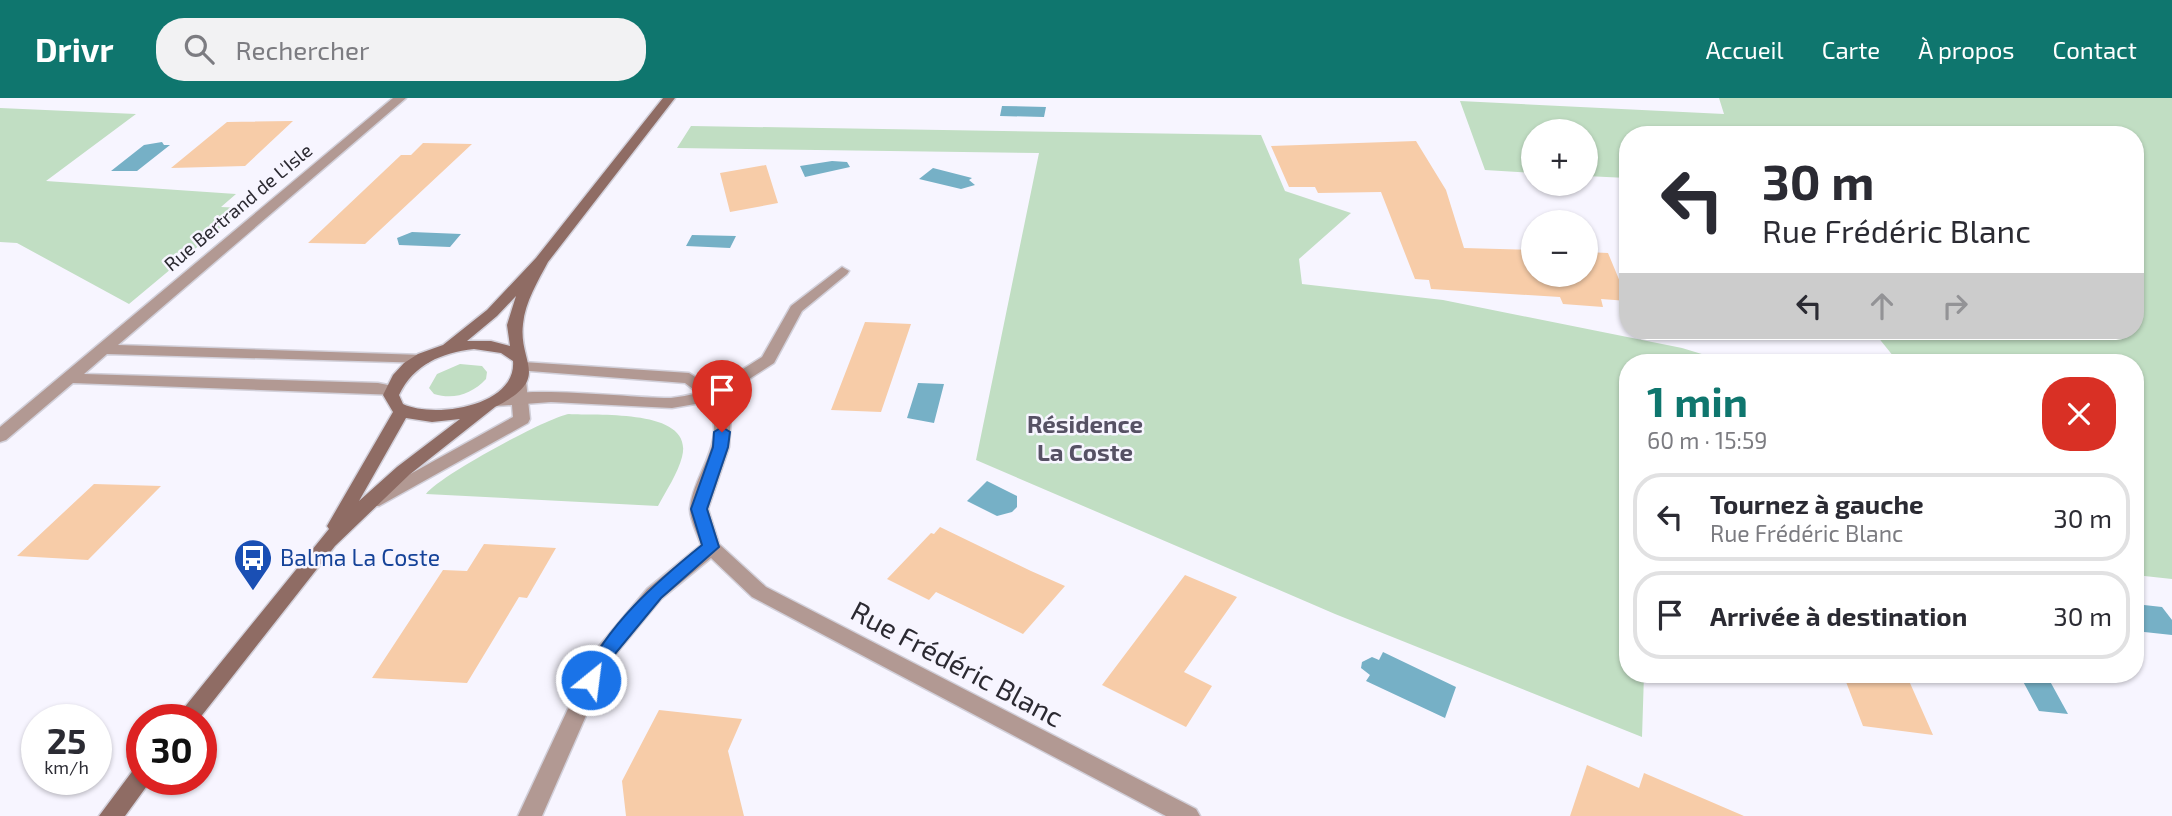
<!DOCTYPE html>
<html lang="fr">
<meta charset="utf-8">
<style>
body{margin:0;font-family:"Exo 2",sans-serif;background:#f2f2f3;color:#2b2b33;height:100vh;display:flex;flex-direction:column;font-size:26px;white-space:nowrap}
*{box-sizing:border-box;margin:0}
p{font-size:23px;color:#7c7c81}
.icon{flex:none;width:38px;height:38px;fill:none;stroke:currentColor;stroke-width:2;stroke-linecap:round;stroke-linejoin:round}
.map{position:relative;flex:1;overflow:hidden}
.panel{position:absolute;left:1619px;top:256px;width:525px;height:329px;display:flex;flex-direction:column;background:#fff;border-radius:28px;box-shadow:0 2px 5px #0004}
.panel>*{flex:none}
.hud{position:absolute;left:1619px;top:28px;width:525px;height:214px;border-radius:28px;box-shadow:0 2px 5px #0004;background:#fff;color:#2b2b33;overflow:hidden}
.buttons{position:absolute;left:1521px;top:21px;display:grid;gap:14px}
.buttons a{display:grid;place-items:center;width:77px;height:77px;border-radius:50%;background:#fff;box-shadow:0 2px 5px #0004;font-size:35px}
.speed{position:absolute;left:21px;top:606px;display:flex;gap:14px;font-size:35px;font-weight:700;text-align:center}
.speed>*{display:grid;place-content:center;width:91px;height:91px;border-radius:50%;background:#fff;box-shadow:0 2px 5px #0004;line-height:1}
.speed small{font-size:18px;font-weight:400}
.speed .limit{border:10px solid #d22;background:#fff;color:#111}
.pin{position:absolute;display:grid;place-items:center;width:60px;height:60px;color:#fff;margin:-72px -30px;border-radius:50% 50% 50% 0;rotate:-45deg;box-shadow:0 0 7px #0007}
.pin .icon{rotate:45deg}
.me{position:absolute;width:77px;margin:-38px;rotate:29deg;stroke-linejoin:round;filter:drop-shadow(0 0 5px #0008)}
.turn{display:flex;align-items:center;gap:24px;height:147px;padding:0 28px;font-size:32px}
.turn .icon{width:91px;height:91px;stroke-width:2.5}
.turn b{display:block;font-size:49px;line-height:60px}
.lanes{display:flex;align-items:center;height:66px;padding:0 28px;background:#0003;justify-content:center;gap:35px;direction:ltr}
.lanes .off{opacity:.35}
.round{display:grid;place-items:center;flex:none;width:74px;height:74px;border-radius:28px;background:#f2f2f3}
.head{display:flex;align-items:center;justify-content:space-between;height:119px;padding:0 28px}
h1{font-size:42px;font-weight:700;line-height:52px;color:#0f766e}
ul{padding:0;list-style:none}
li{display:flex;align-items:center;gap:21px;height:88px;margin:0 14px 10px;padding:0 14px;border:4px solid #e1e1e2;border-radius:28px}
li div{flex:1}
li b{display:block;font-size:26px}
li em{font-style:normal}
header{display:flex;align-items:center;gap:42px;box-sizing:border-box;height:98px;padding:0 35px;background:#0f766e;color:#fff}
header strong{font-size:33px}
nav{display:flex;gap:38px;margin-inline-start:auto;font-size:24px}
.search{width:490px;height:63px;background:#f2f2f3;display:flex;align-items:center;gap:18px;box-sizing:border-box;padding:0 24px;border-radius:28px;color:#7c7c81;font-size:26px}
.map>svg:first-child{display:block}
</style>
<header>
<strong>Drivr</strong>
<div class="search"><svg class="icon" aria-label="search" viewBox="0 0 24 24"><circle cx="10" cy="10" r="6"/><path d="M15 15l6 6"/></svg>Rechercher</div>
<nav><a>Accueil</a><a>Carte</a><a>À propos</a><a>Contact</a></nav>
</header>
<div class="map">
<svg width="2172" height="718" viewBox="0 0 2172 718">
<rect width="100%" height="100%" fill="#f7f5ff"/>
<!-- green -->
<path fill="#c1dec3" d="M1719 0H2172V481L2135 477V264H1898L1873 233H2135V37H1628L1627 80 1586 78V33H1533V75L1485 72 1460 3 1724 16Z
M0 10 136 16 46 83 236 96 221 109 244 110 129 206 17 145 0 144Z
M691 28 1261 37 1285 93 1351 115 1299 161 1302 186 1443 202 1682 250 1728 264H1628V576H1644L1642 639 1335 516 976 362 1039 55 677 50Z
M460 266 482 268 487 274 486 281C472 296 454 302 434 296L429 290 437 276Z
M569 316C597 318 695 310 682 359 678 375 666 393 658 408L426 396C439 378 548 319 569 316Z"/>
<!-- water -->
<path fill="#76b0c6" d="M1002 8 1046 9 1044 19 1000 18Z
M162 44 164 47H170L137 73H111L144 47Z
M832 63 847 64 850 69 805 79 800 68Z
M933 70 972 80 969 82 975 87 961 91 919 81Z
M412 134 461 136 450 149 399 147 397 140Z
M692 137 736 138 730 150 686 148Z
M918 285 944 286 934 325 907 320Z
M987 383 1017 398V409L1012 414 997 418 967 403Z
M2135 506 2162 509 2172 522V537L2135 533Z
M1383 554 1456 589 1445 620 1366 583 1370 577 1361 570 1362 564 1372 559 1379 562Z
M2019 576H2046L2068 616 2039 613Z"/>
<!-- building -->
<path fill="#f7cca8" d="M293 23 245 68 171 70 227 24Z
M1416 43 1446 92 1464 150 1533 152V177H1586V154L1608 155 1628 203 1601 201 1603 209 1563 206 1560 199 1431 191 1429 182 1415 181 1381 94 1318 95 1315 89H1289L1271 48Z
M423 45 472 46 365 146 308 145 401 57H411Z
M766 67 778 105 730 114 720 75Z
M865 224 911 226 881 314 831 312Z
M94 386 161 388 88 462 17 458Z
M940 429 1031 473 1065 488 1023 536 936 494 929 502 887 481 931 435 934 436Z
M484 446 556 450 527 500 519 499 467 585 372 580 443 472 467 473Z
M1185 477 1237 499 1184 574 1212 588 1186 629 1102 587Z
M1843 576H1906L1933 637 1863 628Z
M659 612 742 621 728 653 744 718H626L622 683Z
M1587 667 1639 690 1644 675 1744 718H1570Z"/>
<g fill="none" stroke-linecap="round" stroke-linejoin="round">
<defs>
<path id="lane" d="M518 278 526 283 530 321 528 325 379 408H367L364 404 367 400 513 319 510 283Z"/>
<path id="street" d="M393 0H406L118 247 422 257 430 262 428 265 107 256 84 276 378 285 398 289 400 293 398 297 73 285 6 342 0 344V329Z
M842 169 849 173 847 176 802 213 774 265 721 299 731 318 729 349 708 411 719 446 766 489 1196 711 1200 718H1166L752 499 711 460 661 501 610 563 542 718H518L595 553 647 491 701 447C698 437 689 420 690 410 694 373 729 344 707 304L672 310 551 304 496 308 488 303C505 284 640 301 671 300 680 299 689 297 698 295L685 285 517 272 515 269 517 266 523 264 689 275 713 290 762 259 791 208Z"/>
<path id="secondary" d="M663 0H675L548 164C538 183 525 204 523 226 518 266 553 280 495 309L409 377 335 448 199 621H175L329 431 327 428 393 314 383 297 393 277 404 265 418 256 443 247 487 212 536 160ZM516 198 507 227 510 248 491 243H467L497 218ZM474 251 501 255 513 263C517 308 434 321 403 306L399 297C414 266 441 255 474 251ZM406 320 432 324 460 321 397 369 359 403Z
M142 668V681H152L125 718H99L134 671Z"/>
</defs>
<!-- lane casing -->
<use href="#lane" stroke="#d2d0da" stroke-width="3"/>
<!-- street casing -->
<use href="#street" stroke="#d2d0da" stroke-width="3"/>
<!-- secondary casing -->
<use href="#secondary" stroke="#d2d0da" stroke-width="3"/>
<!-- lane -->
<use href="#lane" fill="#b29993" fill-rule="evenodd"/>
<!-- street -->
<use href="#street" fill="#b29993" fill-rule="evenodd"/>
<!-- secondary -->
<use href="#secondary" fill="#8f6c64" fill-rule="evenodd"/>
</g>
<!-- route -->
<path fill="#1a73e8" stroke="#114b97" stroke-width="2" d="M722 329 730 334 728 349 707 411 719 449 661 500 609 563 598 587 591 589 584 587 582 582C608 526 655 485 702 447L691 411 713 349 714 334Z"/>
<!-- icons -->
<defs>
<symbol id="bus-pin" viewBox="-11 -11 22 30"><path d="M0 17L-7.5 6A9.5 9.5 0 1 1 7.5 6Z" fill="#1a4fb4" stroke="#f7f5ff"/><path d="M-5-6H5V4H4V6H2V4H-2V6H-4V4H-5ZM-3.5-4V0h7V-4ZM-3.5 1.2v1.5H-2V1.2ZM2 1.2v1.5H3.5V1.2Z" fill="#fff"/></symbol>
</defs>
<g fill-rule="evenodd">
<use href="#bus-pin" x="231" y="438" width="44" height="60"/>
</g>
<g text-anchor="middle" stroke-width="5" stroke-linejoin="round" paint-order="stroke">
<!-- far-street labels -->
<g font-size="19" fill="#2c2a32" stroke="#f7f5ff">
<text transform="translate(238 109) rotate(-40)" y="7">Rue Bertrand de L'Isle</text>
</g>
<!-- transit labels -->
<g font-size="23" fill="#164399" stroke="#f7f5ff" text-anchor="start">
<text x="280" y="468">Balma La Coste</text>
</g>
<!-- neighbourhood labels -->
<g font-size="24" font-weight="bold" fill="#565164" stroke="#f7f5ff">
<text x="1085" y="335">Résidence<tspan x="1085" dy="28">La Coste</tspan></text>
</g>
<!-- near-street labels -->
<g font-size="28" fill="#2c2a32" stroke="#f7f5ff">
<text transform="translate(957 566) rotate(28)" y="10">Rue Frédéric Blanc</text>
</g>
</g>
</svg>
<div class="buttons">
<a>+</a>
<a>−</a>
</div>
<div class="speed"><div>25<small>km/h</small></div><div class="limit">30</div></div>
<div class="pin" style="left:722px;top:334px;background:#d93025"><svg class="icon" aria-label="arrive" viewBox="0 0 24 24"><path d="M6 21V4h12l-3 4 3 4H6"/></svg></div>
<svg class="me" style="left:591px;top:582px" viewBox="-20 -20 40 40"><circle r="17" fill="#1a73e8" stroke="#fff" stroke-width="3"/><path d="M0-11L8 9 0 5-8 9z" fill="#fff"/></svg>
<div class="hud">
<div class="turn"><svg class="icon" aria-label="left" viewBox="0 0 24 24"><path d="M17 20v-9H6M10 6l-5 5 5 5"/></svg><div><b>30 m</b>Rue Frédéric Blanc</div></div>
<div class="lanes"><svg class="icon" aria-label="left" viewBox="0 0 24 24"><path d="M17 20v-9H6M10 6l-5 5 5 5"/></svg><svg class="icon off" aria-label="ahead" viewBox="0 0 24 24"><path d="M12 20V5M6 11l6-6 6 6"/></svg><svg class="icon off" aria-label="right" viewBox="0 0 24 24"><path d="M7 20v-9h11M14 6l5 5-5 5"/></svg></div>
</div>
<section class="panel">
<div class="head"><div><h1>1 min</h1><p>60 m · 15:59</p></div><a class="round" style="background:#d93025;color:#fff"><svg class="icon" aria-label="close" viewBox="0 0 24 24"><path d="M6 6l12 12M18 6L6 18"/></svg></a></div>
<ul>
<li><svg class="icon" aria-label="left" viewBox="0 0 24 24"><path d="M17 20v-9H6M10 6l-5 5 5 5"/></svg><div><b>Tournez à gauche</b><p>Rue Frédéric Blanc</p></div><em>30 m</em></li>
<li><svg class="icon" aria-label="arrive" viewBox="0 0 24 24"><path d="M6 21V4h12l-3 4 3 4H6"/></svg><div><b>Arrivée à destination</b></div><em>30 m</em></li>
</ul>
</section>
</div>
